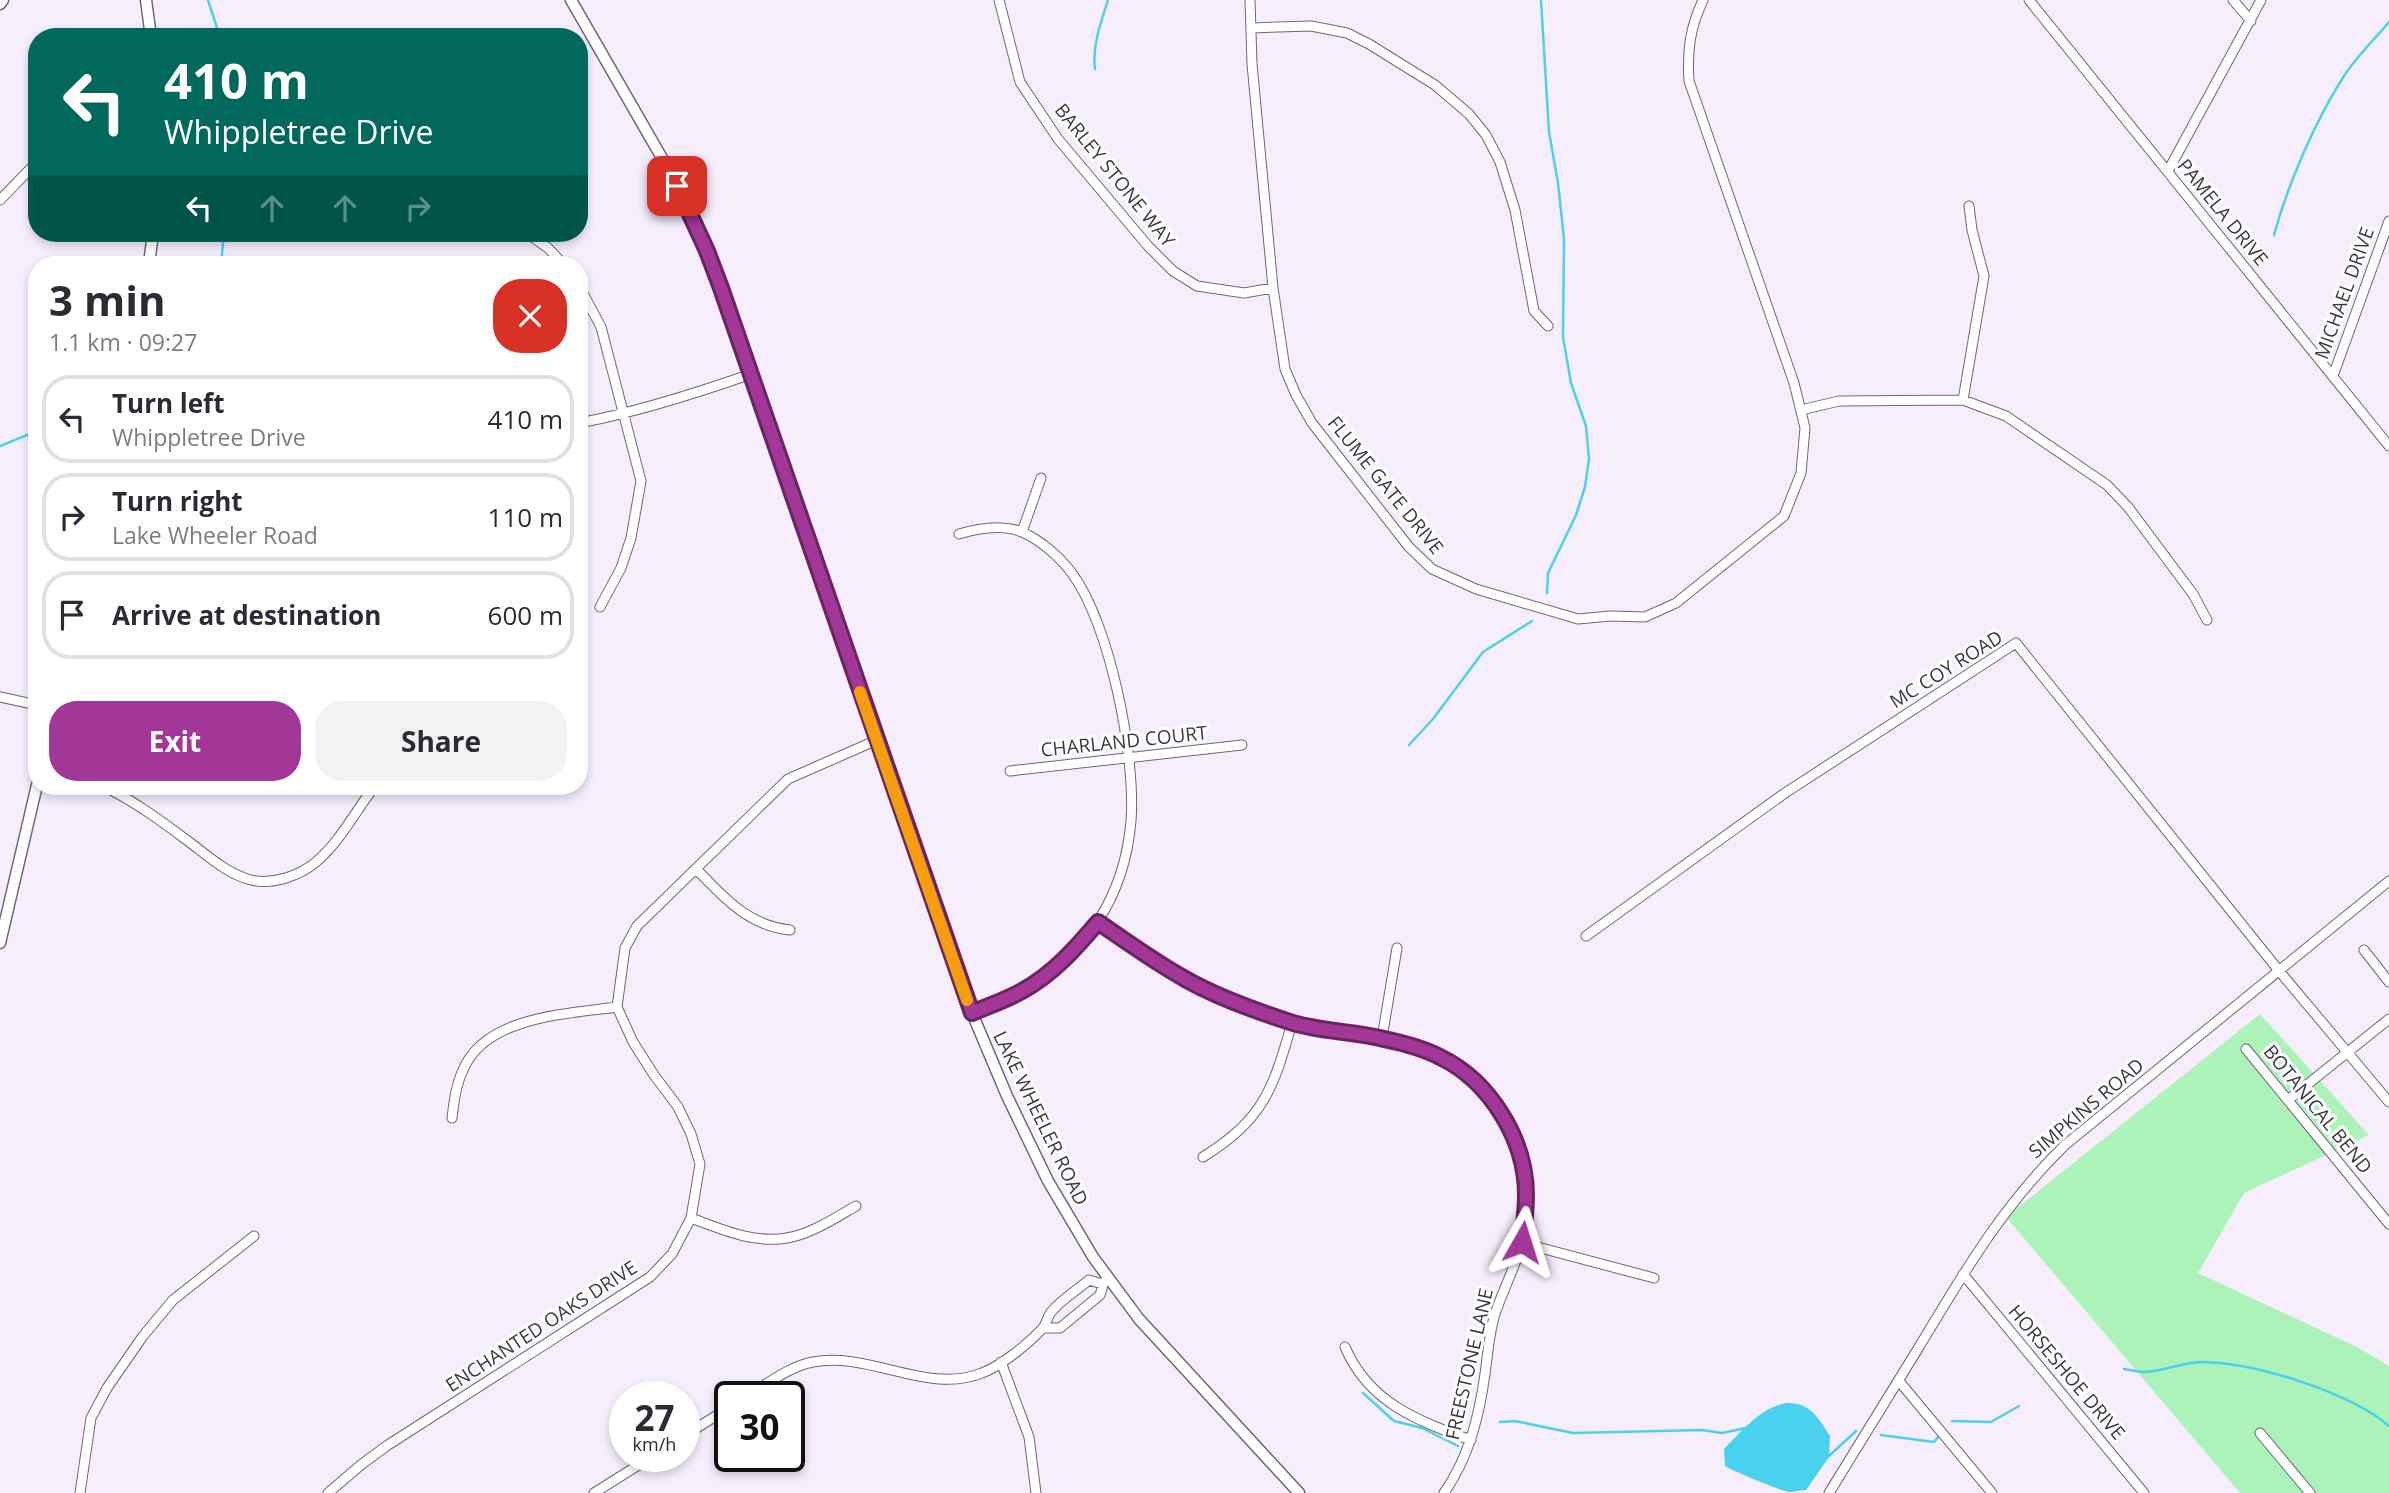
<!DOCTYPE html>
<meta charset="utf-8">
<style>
body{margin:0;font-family:"Open Sans",sans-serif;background:#f2f2f3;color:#2b2b33;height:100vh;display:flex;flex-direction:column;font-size:26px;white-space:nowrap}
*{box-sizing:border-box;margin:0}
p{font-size:23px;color:#7c7c81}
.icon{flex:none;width:38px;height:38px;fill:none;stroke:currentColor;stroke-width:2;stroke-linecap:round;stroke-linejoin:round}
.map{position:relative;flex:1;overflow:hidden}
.drawer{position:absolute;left:28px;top:256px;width:560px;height:539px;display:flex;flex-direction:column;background:#fff;border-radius:28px;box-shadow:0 4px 10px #0003}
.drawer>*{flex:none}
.top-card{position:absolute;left:28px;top:28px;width:560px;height:214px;border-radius:28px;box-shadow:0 4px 10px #0003;background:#00695c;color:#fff;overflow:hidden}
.speed{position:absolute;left:609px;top:1381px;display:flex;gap:14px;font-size:35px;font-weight:700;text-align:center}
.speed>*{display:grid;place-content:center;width:91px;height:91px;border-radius:50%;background:#fff;box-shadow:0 4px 10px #0003;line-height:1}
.speed small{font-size:18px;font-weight:400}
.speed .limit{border:4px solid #111;border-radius:10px;background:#fff;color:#111}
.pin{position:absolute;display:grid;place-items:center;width:60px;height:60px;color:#fff;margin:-30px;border-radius:14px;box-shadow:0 4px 10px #0006}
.me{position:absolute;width:77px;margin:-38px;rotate:6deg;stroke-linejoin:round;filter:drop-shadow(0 0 5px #0008)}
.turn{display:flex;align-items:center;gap:24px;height:147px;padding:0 21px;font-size:32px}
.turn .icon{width:91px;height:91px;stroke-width:2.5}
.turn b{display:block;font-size:49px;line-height:60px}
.lanes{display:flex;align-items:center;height:66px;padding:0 21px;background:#0003;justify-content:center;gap:35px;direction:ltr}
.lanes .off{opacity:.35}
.round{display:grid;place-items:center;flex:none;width:74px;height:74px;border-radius:28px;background:#f2f2f3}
.overview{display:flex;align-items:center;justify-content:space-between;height:119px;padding:0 21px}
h1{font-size:42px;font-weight:700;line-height:52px}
.primary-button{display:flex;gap:14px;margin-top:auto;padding:14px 21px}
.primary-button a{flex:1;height:80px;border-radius:28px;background:#a33797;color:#fff;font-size:28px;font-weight:700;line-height:80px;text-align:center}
.primary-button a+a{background:#f2f2f3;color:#2b2b33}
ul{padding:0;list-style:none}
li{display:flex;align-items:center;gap:21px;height:88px;margin:0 14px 10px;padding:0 7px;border:4px solid #e1e1e2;border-radius:28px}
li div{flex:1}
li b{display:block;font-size:26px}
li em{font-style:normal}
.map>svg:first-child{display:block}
</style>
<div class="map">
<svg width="2389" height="1493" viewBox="0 0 2389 1493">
<rect width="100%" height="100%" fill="#f6eefd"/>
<!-- green -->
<path fill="#acf3b9" d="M2260 1014 2369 1135 2244 1193 2198 1273 2357 1347 2389 1366V1493H2240L2006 1217Z"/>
<!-- water -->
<path fill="#49d1ef" d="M1786 1403C1810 1402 1818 1417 1830 1436L1829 1457 1806 1490C1801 1490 1794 1492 1789 1492 1781 1491 1733 1471 1725 1466L1724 1449C1742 1431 1760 1408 1786 1403Z"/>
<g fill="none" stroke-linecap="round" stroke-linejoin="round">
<!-- stream -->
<path stroke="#49d1ef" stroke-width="2.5" d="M208 0 220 37
M1541 0 1549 132 1558 183 1564 239 1563 337 1571 383 1586 426 1589 459 1585 487 1576 515 1548 573 1547 593
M1095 69C1092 46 1101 22 1108 0
M2274 235C2288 184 2315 121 2344 76 2356 57 2374 40 2389 22
M221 264 224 233
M0 446 37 431
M1409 745 1433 719 1483 652 1532 621
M2124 1369C2131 1370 2138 1372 2145 1372 2165 1371 2183 1362 2203 1362 2256 1363 2349 1392 2389 1426
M1363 1393 1394 1421 1422 1428 1458 1446
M1952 1421 1991 1422 2019 1406
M1500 1422 1515 1421 1573 1433 1702 1430 1722 1433 1746 1428
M1881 1435 1934 1442 1938 1437
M1829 1456 1856 1431"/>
<defs>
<path id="minor" d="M999 0 1020 82 1058 139 1148 246 1173 271 1197 286 1244 293 1273 288
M1250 0 1252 64 1273 288 1285 369 1296 395 1312 423 1409 547 1432 569 1476 589 1578 619 1610 616 1645 617 1676 603 1784 516 1801 473 1805 428 1794 383 1689 81C1687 50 1690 28 1703 0
M2029 0 2389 446
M2233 0 2251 21
M1251 28 1311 26 1347 33 1369 44 1435 85 1469 114 1486 135 1500 162 1515 210 1534 311 1548 326
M2168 171 2261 0
M0 200 37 162
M527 233 548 248 563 264
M579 286 601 327 641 481 631 538 621 568 600 607
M2333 376 2389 221
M1963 400 1984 276 1972 230 1969 206
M1801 410 1839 401 1963 400 2006 416 2107 485 2128 507 2193 594 2207 620
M579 423C638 412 694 394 751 374
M1022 532 1041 478
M959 534C979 528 1002 524 1022 532 1040 540 1059 556 1071 572 1110 623 1136 757 1131 821 1128 856 1117 892 1098 921 1080 949 1050 976 1021 992 1005 1000 988 1006 972 1013
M0 697 37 705
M1010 771 1242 745
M103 786C134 801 160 820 188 841 207 855 227 874 251 880 273 885 299 876 316 862 340 842 356 810 375 786
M697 870C726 899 747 925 790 930
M1098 922C1127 942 1156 963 1187 980 1219 998 1255 1011 1290 1022 1331 1036 1377 1035 1420 1049 1499 1075 1540 1163 1522 1242 1516 1265 1504 1288 1496 1311 1489 1331 1488 1353 1485 1374 1479 1417 1469 1457 1444 1493
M1586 936 1785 793 2016 643 2280 972 2389 1102
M2364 950 2389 982
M1382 1038 1397 948
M2246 1049 2389 1224
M2288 1100 2389 1019
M452 1118C454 1101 456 1085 463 1070 485 1016 568 1014 617 1007
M1203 1157C1264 1119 1273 1089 1292 1023
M691 1218C721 1229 754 1244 787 1238 811 1234 835 1218 856 1206
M1522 1243 1654 1278
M1963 1274 2144 1493
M1044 1328H1060L1100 1295 1104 1282
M1345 1347C1369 1403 1418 1421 1471 1440
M1001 1362 1029 1437 1036 1493
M1899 1381 1992 1493
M747 1396C767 1384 790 1366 813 1362 869 1351 927 1395 982 1373 1001 1366 1028 1344 1042 1329 1047 1324 1047 1316 1052 1311 1062 1299 1077 1290 1089 1280L1102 1284
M2260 1433 2310 1493
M684 1436 730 1407
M80 1493 91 1418 107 1388 143 1336 173 1300 254 1236
M328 1493 362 1464 388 1445 650 1277 672 1254 691 1218 700 1164 691 1134 678 1107 654 1075 633 1042 617 1007 625 948 637 926 788 779 877 740
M594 1493 653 1456
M1829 1493C1859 1445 1889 1396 1919 1347 1963 1274 2003 1205 2065 1145L2389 881"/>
<path id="tertiary" d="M146 0 151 37
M571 0 666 165 707 251 972 1013 1007 1096 1048 1181 1093 1257 1139 1319 1299 1493
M0 4 3 0
M149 264 153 233
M0 943 37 785"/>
</defs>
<!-- minor casing -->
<use href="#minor" stroke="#706677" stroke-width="11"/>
<!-- tertiary casing -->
<use href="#tertiary" stroke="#706677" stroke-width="13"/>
<!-- minor -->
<use href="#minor" stroke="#fff" stroke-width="9"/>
<!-- tertiary -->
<use href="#tertiary" stroke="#fff" stroke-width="10"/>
</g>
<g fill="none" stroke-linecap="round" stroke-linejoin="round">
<defs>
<path id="route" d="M677 186 707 251 721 288 972 1013C988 1006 1006 1000 1022 991 1053 974 1076 948 1098 922 1127 942 1156 963 1187 980 1219 998 1256 1011 1290 1022 1320 1032 1354 1031 1384 1039 1403 1043 1423 1048 1440 1057 1490 1081 1526 1140 1526 1195 1526 1211 1524 1227 1522 1242"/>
</defs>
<!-- route casing -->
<use href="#route" stroke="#6a2462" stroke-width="18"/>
<!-- route -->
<use href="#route" stroke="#a33797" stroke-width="12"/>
<!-- slow -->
<path stroke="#f59e0b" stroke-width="12" d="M860 692 967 1000"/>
</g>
<g text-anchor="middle" stroke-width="6" stroke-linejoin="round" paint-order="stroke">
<!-- street labels -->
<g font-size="19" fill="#3c383f" stroke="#fff">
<text transform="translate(1115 175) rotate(51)" y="7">BARLEY STONE WAY</text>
<text transform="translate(2223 212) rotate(51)" y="7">PAMELA DRIVE</text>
<text transform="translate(2344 293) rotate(-70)" y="7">MICHAEL DRIVE</text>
<text transform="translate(1386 485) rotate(51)" y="7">FLUME GATE DRIVE</text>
<text transform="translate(1946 669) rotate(-32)" y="7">MC COY ROAD</text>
<text transform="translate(1124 741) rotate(-6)" y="7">CHARLAND COURT</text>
<text transform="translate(2086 1108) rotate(-40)" y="7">SIMPKINS ROAD</text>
<text transform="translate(2318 1109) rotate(51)" y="7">BOTANICAL BEND</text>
<text transform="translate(1041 1118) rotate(64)" y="7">LAKE WHEELER ROAD</text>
<text transform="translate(541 1326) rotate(-33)" y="7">ENCHANTED OAKS DRIVE</text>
<text transform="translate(1469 1364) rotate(-77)" y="7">FREESTONE LANE</text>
<text transform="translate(2067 1372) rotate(50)" y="7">HORSESHOE DRIVE</text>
</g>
</g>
</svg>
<div class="speed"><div>27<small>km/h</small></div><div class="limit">30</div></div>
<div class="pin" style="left:677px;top:186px;background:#d93025"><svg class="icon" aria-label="arrive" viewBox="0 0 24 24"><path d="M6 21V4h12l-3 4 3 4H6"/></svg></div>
<svg class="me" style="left:1522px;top:1242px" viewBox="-20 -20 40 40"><path d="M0-17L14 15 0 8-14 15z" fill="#a33797" stroke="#fff" stroke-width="4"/></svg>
<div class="top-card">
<div class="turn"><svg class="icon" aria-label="left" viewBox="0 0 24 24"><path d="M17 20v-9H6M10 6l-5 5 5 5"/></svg><div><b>410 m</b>Whippletree Drive</div></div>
<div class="lanes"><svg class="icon" aria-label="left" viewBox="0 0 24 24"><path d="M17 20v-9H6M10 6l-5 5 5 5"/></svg><svg class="icon off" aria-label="ahead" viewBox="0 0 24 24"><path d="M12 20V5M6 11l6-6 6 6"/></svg><svg class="icon off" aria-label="ahead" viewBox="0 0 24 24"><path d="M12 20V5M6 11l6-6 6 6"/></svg><svg class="icon off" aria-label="right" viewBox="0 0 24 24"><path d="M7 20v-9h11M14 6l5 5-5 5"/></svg></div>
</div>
<section class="drawer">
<div class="overview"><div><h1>3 min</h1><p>1.1 km · 09:27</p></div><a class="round" style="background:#d93025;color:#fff"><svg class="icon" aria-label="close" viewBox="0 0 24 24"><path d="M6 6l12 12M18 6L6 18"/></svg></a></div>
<ul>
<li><svg class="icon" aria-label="left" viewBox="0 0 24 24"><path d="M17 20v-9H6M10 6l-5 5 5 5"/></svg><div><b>Turn left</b><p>Whippletree Drive</p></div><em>410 m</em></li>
<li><svg class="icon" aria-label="right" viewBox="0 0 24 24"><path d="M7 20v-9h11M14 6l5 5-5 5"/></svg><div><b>Turn right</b><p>Lake Wheeler Road</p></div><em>110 m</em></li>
<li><svg class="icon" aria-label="arrive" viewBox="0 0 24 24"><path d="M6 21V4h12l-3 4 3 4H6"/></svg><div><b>Arrive at destination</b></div><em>600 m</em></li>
</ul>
<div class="primary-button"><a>Exit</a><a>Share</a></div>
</section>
</div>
